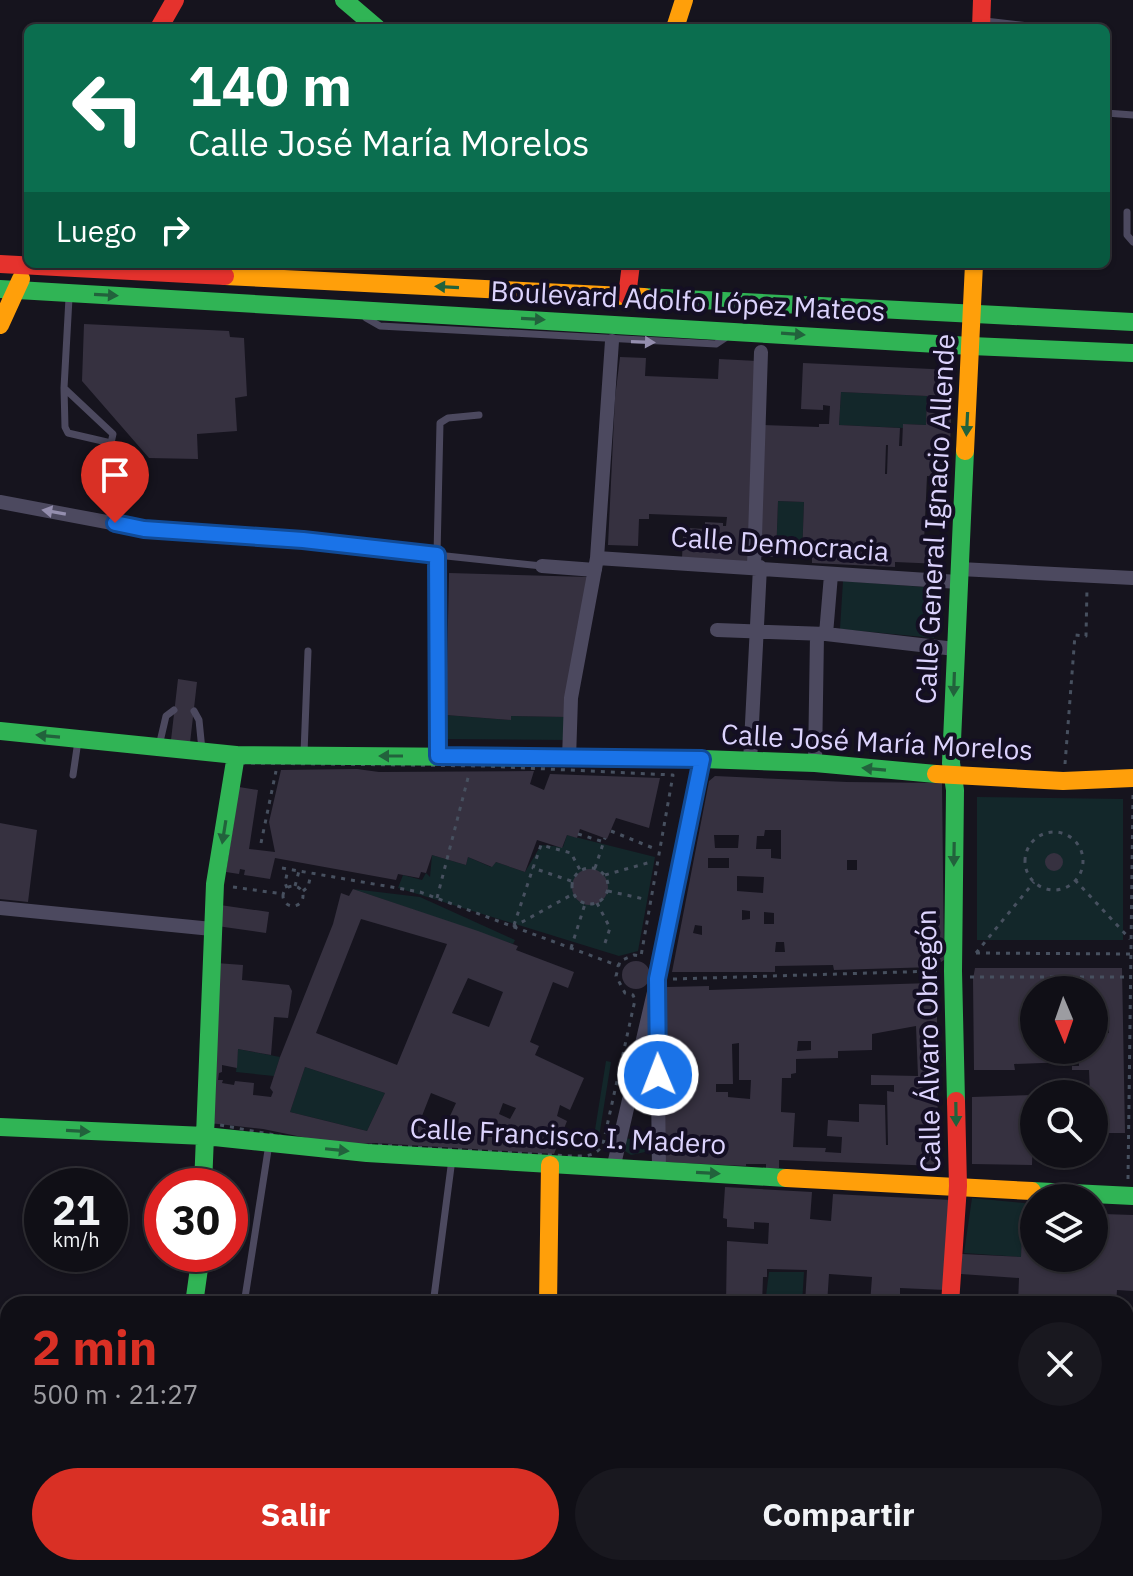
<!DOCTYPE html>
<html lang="es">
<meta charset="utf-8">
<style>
body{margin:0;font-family:"IBM Plex Sans",sans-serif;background:#19181f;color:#f1f3f6;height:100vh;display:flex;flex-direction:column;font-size:30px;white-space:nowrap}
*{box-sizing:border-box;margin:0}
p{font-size:26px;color:#9c9ca1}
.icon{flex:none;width:44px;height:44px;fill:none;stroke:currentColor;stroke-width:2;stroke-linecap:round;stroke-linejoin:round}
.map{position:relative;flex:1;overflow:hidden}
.drawer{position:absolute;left:0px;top:1296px;width:1134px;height:280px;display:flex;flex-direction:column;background:#100f16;border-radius:24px 24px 0 0;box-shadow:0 2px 6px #0004,0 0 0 2px #302f35}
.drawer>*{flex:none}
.hud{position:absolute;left:24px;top:24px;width:1086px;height:244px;border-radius:12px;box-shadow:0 2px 6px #0004,0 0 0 2px #302f35;background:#0b6e4f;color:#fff;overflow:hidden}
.needle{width:52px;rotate:178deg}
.buttons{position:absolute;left:1020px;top:976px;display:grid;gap:16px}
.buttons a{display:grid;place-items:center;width:88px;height:88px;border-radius:50%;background:#100f16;box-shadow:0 2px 6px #0004,0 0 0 2px #302f35;font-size:40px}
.speed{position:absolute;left:24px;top:1168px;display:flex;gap:16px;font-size:40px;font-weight:700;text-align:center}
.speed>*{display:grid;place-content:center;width:104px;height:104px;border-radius:50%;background:#100f16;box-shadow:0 2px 6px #0004,0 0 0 2px #302f35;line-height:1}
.speed small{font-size:20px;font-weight:400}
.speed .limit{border:12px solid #d22;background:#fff;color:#111}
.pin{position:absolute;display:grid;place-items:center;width:68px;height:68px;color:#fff;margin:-82px -34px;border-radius:50% 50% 50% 0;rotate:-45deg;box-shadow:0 0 8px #0007}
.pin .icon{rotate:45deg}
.me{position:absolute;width:88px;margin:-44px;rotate:359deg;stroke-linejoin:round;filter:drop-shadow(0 0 6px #0008)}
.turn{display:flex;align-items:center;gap:28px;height:168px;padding:0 32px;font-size:36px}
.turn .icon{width:104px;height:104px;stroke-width:2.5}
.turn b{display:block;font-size:56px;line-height:68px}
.then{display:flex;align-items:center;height:76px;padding:0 32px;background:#0003;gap:16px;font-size:30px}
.round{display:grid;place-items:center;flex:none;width:84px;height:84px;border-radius:42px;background:#19181f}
.headline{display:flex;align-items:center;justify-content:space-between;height:136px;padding:0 32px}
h1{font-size:48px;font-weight:800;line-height:60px;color:#d93025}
.primary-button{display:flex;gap:16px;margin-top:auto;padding:16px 32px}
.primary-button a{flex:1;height:92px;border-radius:48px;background:#d93025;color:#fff;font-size:32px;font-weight:800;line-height:92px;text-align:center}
.primary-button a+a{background:#19181f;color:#f1f3f6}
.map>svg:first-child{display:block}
</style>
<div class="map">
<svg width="1133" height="1576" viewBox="0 0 1133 1576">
<rect width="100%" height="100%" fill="#16141e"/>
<!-- green -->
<path fill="#13272a" d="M841 392 927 396 926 425 904 424 903 428 839 425Z
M778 501 804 502 802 557H776Z
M843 581 938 588 934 638 840 629Z
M446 715 510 720 511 716 567 717V740L446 739Z
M977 797 1123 799V940H977Z
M567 835 655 857 638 951 619 956 398 888 403 875 422 880 426 873 430 877 432 855 466 865 468 857 491 867 496 862 525 872 541 845 563 847Z
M353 889 420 897 515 940 513 944Z
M238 1049 280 1057 274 1076 236 1072Z
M606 1061 611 1062 599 1137 594 1136Z
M305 1067 385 1093 367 1131 290 1112Z
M622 1138 650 1141 645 1152 631 1155 625 1151Z
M972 1198 1034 1204V1233H1022L1021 1257 964 1253Z
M769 1272H804L802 1304H765Z"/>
<!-- building -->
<path fill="#363140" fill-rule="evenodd" d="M84 324 229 331 230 337 244 338 247 396 235 398 237 431 197 434 198 459 149 458 82 381Z
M620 357 646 358 645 376 718 379 719 359 757 361 750 562 682 559 683 534H688V528L705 529V522L723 523V526H726L727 517 649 514V519H639L638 546 608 545 615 398Z
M803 363 953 370 950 445 932 444 945 446 944 477 927 476 924 542 942 543 941 564 895 562V567L812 563V558L802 557 804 502 778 501 776 557H758L763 425 819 427V424H829L830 406 823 405V410L801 409ZM841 392 927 396 926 425 903 424 902 446H899L900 428 839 425ZM886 445H888L887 474H885Z
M449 573 590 577 567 717 511 716V720L446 715Z
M178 679 197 682 190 743 171 740Z
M357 769 379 772 534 771 530 784 544 790 550 774 660 778 649 828 616 818 607 839 580 829 577 838 567 835 562 848 537 840 525 872 496 862 492 867 468 857 466 865 432 855 426 873 421 872 419 878 398 874 396 880 275 858 270 879 244 875 245 870 240 869 239 874 226 872 239 787 258 790 249 849 275 852 269 822 281 770Z
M715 776 847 782 942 783 944 960 934 967 834 970 833 965 775 966V972H672L709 781ZM765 830H781V859L771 858V849H756L757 836H764ZM714 835H739L738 848H715ZM708 858H729V868H708ZM847 860H857V870H847ZM737 876 764 877 763 893 737 891ZM742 910 750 911V919L742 920ZM764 912 774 913V924H764ZM695 925 702 926V935L693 933ZM776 942H784L785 952H775Z
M0 823 37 830 28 902 0 899Z
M1045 862a9 9 0 1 1 18 0a9 9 0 1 1-18 0Z
M572 887a18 18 0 1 1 36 0a18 18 0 1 1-36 0Z
M353 889 478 931 518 946 516 950 574 972 568 988 553 982 530 1042 539 1046 535 1055 584 1078 570 1110 560 1105 557 1116 567 1121 554 1154 376 1143 341 1145 263 1129 209 1123 216 963 243 965 242 980 289 985 292 991 288 1018 274 1017 271 1055 238 1049 237 1068 222 1065V1072L219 1073 218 1080H223L222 1083 234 1085 235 1081 254 1083 253 1095 271 1097 273 1092 270 1088 280 1057 333 924 341 893 349 896ZM361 919 447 944 397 1065 316 1033ZM468 978 503 992 489 1027 452 1013ZM305 1067 385 1093 367 1131 290 1112ZM431 1093 456 1103 444 1129 418 1126ZM503 1103 516 1108 510 1119 499 1114Z
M220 905 269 912 266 933 217 926Z
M622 975a14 14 0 1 1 28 0a14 14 0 1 1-28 0Z
M975 968H1122L1125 1133H1100V1122H1094V1094H1090L1089 1070H1072V1066H1079V1053H1093L1094 1034 1109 1033V1017L1094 1018V990H1034V1050H1068V1062L1014 1064 1015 1070H974L973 979Z
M931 983 932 1016H937L938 1166 779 1160V1168H766V1164H746V1166L663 1162 667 987 709 986V990ZM916 1026 918 1076 871 1075V1085H894V1092L887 1091 888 1145H886L885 1105 859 1104V1122L828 1120 827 1136 842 1137 841 1153 825 1152 826 1148 793 1147 795 1113 781 1112V1110L782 1078H791V1074L796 1073V1059L838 1058V1051L872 1050V1034ZM798 1041H811V1050L797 1051ZM739 1043V1080H751L750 1099 728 1097V1092H716V1084H733L732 1044Z
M1034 1095 1032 1165 972 1164V1097Z
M1048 1154H1064V1165H1048Z
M725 1187 812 1192 810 1219 831 1221 833 1194 951 1200 946 1290 900 1288V1304H870L872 1277 829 1274 827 1304H805L807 1270 767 1269V1277H763L762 1304H726L727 1241 768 1244 769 1223 754 1222V1229L727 1227V1219L723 1218Z
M1103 1214 1133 1215V1291L1117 1290 1116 1304H1018L1019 1278 961 1274 962 1254 1021 1257 1022 1232 1034 1233V1258H1094V1234L1102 1235Z"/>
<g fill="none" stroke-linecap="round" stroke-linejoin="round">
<!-- path -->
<path stroke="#47505f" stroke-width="3" stroke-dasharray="4 6" stroke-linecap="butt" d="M241 763 485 766 673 775 641 956 634 955 620 961 616 976 625 993 633 995 635 1000 603 1144C596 1158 582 1156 569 1156L377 1145 340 1147 209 1123 217 926 223 871Z
M1065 764 1075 635 1086 636 1087 588
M611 831 653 848
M1025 861a29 29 0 1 1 58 0a29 29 0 1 1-58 0Z
M578 834 604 842
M261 843 276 771
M282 868 420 892 619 966
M595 868 605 838
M572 886a18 18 0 1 1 36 0a18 18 0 1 1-36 0Z
M605 875 651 862
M1075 880 1130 939
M571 881 533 868 541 845 571 853 580 870
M283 896a10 10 0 1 1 20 0a10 10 0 1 1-20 0Z
M295 886 299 871
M233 887 283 894
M287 888 285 883 288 869
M303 891 308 887 311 874
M608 891 644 899
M437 898 469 774
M597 903 610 928 605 943
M514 925 533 868
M513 927 573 894
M571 948 585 904
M976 953 1133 954
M976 953 1034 882
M970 977H1131
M673 979 937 971
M1128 1179 1133 794"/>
<!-- lane -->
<path stroke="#4c495f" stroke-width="7" d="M985 21 1046 28
M1106 113 1133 115
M1127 212V235L1133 242
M366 318 380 326 716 344 725 338
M64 388 65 427 68 433 111 443 113 434 64 388 69 298
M479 415 448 418 440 423 437 555 542 566
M194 711 199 720 202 750
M159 746 166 716 174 710
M304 753 308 651
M73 775 78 741
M244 1304 269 1144
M394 1304H402
M428 1304 434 1297 452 1159
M277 1568V1576"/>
<!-- street -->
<path stroke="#4c495f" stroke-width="14" d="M0 502 144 529 303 540 437 555 438 756
M597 558 958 582
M542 566 595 570
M754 567 761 352
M960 569 1133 578
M717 630 826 634 955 649
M826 634 831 575
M569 759 571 698 597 558 612 341
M750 762 760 567
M815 763 817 635
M0 908 212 929
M657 1003 659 1170
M613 1169 657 979 702 759
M0 1345H8
M1126 1428H1133"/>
<!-- fast -->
<path stroke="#30b455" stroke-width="18" d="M344 0 377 28
M0 289 971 346 1133 353
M644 297 1133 322
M0 731 236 755 702 759 815 763 936 774
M956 1101 953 971 955 790 951 763 965 451
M0 1127 205 1136 367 1153 786 1178
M203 1186 215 884 236 755
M1032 1191 1133 1196
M194 1304 201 1254
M553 1568 554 1576
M933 1568V1576
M0 1572 58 1576
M153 1576 154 1568"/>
<!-- slow -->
<path stroke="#ff9f0a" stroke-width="18" d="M675 28 684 0
M225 276 644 297
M0 325 21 279
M965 451 974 264
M936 774 1063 781 1133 778
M786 1178 1032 1191
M548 1304 550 1165"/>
<!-- jam -->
<path stroke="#e5322d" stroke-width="18" d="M159 28 175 0
M981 28 982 0
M0 264 225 276
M627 296 631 264
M950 1304 958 1186 956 1101"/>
</g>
<!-- one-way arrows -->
<defs><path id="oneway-solid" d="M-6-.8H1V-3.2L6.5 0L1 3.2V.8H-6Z" transform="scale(2)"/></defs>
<g fill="#22623c">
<use href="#oneway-solid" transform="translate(447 287) rotate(-177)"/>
<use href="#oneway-solid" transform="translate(106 295) rotate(3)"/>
<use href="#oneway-solid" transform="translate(533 319) rotate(3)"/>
<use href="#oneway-solid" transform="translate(793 334) rotate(4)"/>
<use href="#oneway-solid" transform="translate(967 424) rotate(93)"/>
<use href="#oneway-solid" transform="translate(954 684) rotate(92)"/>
<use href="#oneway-solid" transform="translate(48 736) rotate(-175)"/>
<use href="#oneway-solid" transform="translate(391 756) rotate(-180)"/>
<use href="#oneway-solid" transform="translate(874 769) rotate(-175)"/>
<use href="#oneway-solid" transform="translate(224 832) rotate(99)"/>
<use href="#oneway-solid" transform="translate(954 854) rotate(91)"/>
<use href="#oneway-solid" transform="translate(956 1114) rotate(89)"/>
<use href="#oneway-solid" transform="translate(78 1131) rotate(3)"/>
<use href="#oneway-solid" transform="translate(337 1150) rotate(6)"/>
<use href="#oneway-solid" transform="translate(708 1173) rotate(3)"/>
</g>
<g fill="#948eae">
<use href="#oneway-solid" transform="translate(643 342) rotate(2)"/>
<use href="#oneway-solid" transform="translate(54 512) rotate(-170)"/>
</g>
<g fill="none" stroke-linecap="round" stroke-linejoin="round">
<defs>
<path id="route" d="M115 523 144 529 303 540 437 555 438 756 702 759 657 979 658 1075"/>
</defs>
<!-- route casing -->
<use href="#route" stroke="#114b97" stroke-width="20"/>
<!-- route -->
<use href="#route" stroke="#1a73e8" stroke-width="14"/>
</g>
<g text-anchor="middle" stroke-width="8" stroke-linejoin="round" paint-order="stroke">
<!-- street labels -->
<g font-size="28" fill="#dcd3fd" stroke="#140f23">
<text transform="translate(688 301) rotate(3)" y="10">Boulevard Adolfo López Mateos</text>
<text transform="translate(935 519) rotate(-87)" y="10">Calle General Ignacio Allende</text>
<text transform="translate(780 544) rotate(4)" y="10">Calle Democracia</text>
<text transform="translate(877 742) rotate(3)" y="10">Calle José María Morelos</text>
<text transform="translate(928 1041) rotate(-91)" y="10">Calle Álvaro Obregón</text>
<text transform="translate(568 1136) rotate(3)" y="10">Calle Francisco I. Madero</text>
</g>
</g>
</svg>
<div class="buttons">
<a><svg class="needle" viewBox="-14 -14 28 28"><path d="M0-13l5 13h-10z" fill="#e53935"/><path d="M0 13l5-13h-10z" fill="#9c9ca1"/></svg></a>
<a><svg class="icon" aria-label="search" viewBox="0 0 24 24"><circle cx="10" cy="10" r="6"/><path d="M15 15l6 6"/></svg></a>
<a><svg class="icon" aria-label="layers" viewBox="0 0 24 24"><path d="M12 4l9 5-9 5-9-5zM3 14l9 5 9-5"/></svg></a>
</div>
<div class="speed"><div>21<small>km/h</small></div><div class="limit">30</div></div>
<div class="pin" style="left:115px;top:523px;background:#d93025"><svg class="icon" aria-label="arrive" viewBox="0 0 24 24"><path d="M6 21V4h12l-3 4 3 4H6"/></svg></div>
<svg class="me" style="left:658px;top:1075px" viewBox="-20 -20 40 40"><circle r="17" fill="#1a73e8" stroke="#fff" stroke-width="3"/><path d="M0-11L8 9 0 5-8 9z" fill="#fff"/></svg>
<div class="hud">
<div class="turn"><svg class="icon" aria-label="left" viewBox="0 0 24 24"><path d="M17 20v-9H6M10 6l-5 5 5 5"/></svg><div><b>140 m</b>Calle José María Morelos</div></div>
<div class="then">Luego<svg class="icon" aria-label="right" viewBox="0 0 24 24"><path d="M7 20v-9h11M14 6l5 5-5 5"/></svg></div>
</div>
<section class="drawer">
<div class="headline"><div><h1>2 min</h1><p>500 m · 21:27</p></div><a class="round"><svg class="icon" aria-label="close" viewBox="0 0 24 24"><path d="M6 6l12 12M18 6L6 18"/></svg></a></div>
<div class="primary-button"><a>Salir</a><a>Compartir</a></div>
</section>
</div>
